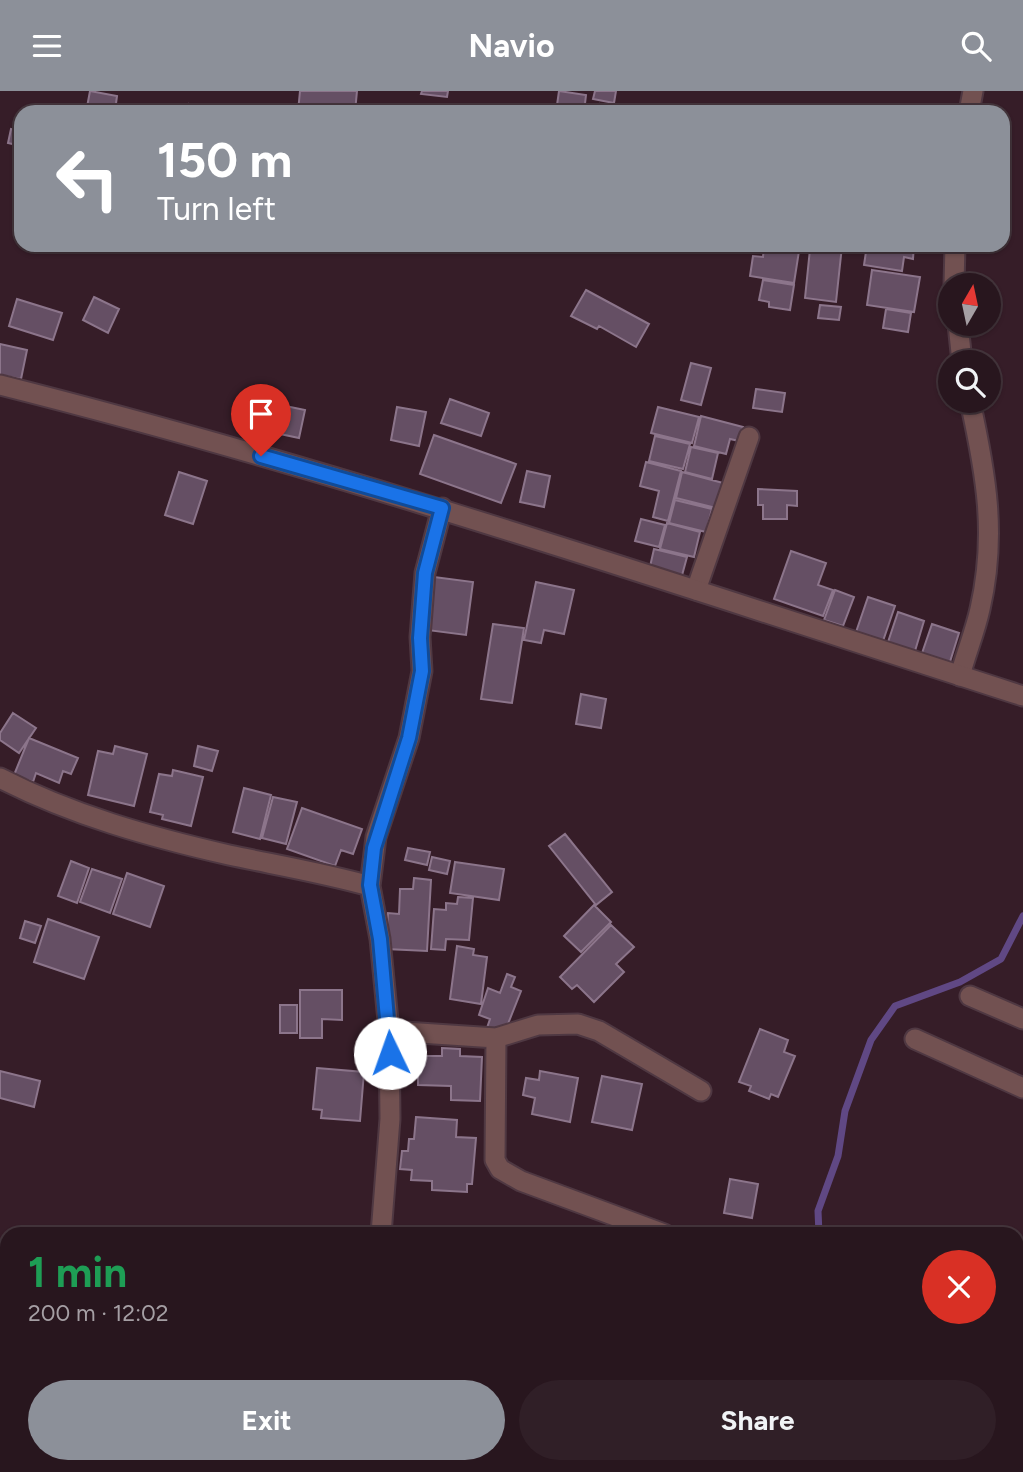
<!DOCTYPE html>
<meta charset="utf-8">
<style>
body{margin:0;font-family:Figtree,sans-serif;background:#301f27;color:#f1f3f6;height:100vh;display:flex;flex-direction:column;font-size:26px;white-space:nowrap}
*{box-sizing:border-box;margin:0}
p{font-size:23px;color:#a59fa4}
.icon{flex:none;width:38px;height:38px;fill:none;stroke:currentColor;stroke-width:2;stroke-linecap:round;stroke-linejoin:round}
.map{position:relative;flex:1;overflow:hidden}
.side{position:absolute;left:0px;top:1136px;width:1024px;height:247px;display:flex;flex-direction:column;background:#28161e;border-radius:21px 21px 0 0;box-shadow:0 2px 5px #0004,0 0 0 2px #44353c}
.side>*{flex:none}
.hud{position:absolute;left:14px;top:14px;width:996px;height:147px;border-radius:21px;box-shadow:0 2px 5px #0004,0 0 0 2px #44353c;background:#8c9099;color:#fff;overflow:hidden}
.needle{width:46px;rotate:9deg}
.tools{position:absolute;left:938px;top:182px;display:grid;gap:14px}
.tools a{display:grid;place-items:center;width:63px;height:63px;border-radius:50%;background:#28161e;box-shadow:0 2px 5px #0004,0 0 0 2px #44353c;font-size:35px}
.pin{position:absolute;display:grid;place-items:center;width:60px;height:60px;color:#fff;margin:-72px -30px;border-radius:50% 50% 50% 0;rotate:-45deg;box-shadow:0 0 7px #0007}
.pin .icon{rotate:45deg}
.me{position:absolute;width:77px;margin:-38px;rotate:357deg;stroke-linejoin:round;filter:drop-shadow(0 0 5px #0008)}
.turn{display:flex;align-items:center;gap:24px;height:147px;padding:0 28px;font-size:32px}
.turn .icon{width:91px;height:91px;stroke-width:2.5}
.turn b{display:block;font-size:49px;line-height:60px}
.round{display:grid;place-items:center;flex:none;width:74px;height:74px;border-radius:37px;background:#301f27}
.headline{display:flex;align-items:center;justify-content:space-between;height:119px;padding:0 28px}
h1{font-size:42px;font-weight:700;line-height:52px;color:#1e9e55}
.primary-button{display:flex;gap:14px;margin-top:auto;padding:14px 28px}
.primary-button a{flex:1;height:80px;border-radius:42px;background:#8c9099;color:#fff;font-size:28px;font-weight:700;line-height:80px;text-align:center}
.primary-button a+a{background:#301f27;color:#f1f3f6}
header{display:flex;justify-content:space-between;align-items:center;height:91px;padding:0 28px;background:#8c9099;color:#fff;font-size:32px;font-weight:700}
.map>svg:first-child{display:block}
</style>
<header><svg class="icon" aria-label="menu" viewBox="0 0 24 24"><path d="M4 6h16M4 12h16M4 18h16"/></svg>Navio<svg class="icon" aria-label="search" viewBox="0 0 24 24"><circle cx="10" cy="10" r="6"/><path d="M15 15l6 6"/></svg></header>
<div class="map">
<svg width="1023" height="1381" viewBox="0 0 1023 1381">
<rect width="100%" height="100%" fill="#361d28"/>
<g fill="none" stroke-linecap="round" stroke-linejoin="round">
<!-- stream -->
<path stroke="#604884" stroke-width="7" d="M819 1143 818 1120 838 1065 845 1020 871 949 895 915 960 891 1001 868 1023 825
M890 1381V1376"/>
</g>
<!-- building -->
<path fill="#654f64" stroke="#8c758b" stroke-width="2" d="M90 0 117 5 115 20 87 16Z
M300 0H357L355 21H298Z
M422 0H448L447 6 421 3Z
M559 0 586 4 584 21H556Z
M595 0H616L614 12 593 8Z
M189 13 213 17V21H188Z
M600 13 625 17V21H599Z
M11 38 21 40V55L8 52Z
M824 154 842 155 836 211 805 207 810 158 823 160Z
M867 154H914L913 168 904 166 902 180 864 174Z
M764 155 799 160 794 192 750 185 753 165 763 166Z
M872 179 920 186 914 221 867 214Z
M763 189 794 194 790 219 769 216V211L759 209Z
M586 199 649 233 636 256 599 235 597 238 571 225Z
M94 206 119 218 108 242 83 229Z
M17 208 62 222 53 249 9 235Z
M820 214 841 216 839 229 818 227Z
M886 218 911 222 908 241 883 237Z
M0 253 27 259 21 288 0 284Z
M691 272 711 277 701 314 681 309Z
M756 298 785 302 782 321 753 317Z
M450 308 489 322 481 345 441 332Z
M266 311 305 319 299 347 261 339Z
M397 316 426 321 419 355 391 349Z
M658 316 699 326 692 352 651 342Z
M701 325 743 336 739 350 730 348 726 363 694 355Z
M434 344 516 373 501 412 420 383Z
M655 345 690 353 683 378 649 370Z
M691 356 718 362 712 388 685 381Z
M646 371 681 380 668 430 653 426 659 400 640 395Z
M527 380 550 385 544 416 520 411Z
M179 381 207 390 193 433 165 424Z
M682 381 723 392 716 417 676 407Z
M758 398 797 400V415L787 414V428H763V414H758Z
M675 409 712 418 706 441 669 432Z
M641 428 665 434 659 456 635 450Z
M667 432 700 441 694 466 660 458Z
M654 458 687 466 681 488 649 480Z
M791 460 826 472 818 494 833 499 823 525 774 508Z
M434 486 473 491 466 544 427 539Z
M536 491 574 499 564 543 544 539 541 552 524 549Z
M835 499 854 506 843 535 824 529Z
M868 506 895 515 883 550 856 541Z
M898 521 924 530 915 560 888 551Z
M493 533 524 537 512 612 481 608Z
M932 533 959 542 949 574 921 565Z
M581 603 606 608 601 637 576 633Z
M13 622 36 637 19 662 0 649V642Z
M29 647 78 667 71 683 63 680 59 692 36 682 33 691 14 684Z
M115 655 147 663 134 715 88 704 98 660 113 663Z
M198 655 218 660 212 680 194 675Z
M173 679 203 686 191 735 162 728 163 724 150 721 159 683 172 685Z
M244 697 271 704 260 748 233 741Z
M273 706 297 711 286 753 262 747Z
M302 717 362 738 353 763 341 759 335 775 287 758Z
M565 743 612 801 596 814 549 755Z
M408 757 430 761 427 774 405 769Z
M432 766 450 770 447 783 429 779Z
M71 770 89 777 77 812 58 805Z
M455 771 504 778 499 809 450 802Z
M92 778 122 788 110 822 80 811Z
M127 782 164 795 150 836 113 823Z
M414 787 431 789 427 860 386 858 388 822 399 823 400 798H413Z
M458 806 473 807 469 849 446 848 445 859 431 858 434 818 446 819V812L457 813Z
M594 814 611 831 581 861 564 845Z
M48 828 99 846 84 888 34 871Z
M25 830 41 835 35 852 20 847Z
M611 834 634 856 616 873 624 881 594 911 577 894 572 898 560 886Z
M457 855 474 858 473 864 487 866 481 913 450 908Z
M507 883 515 886 511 896 521 900 504 943 487 937 490 928 479 924 488 897 500 902Z
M300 899H342V929L322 928V947H300Z
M280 914H297V942H280Z
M760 938 788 949 784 961 795 965 778 1006 771 1003 769 1008 749 1000 751 995 739 991Z
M442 957 460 958V965L482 966 480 1010 451 1009V995L418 994V973H424L425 965H442Z
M317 977 364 981 360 1030 321 1027 322 1019 313 1018Z
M0 980 40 990 34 1016 0 1007Z
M540 980 578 987 570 1031 532 1023 535 1007 523 1004 526 987 539 989Z
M602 985 642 993 632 1039 592 1031Z
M416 1026 457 1029 456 1046 476 1047 472 1093H467V1101L432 1099V1090L411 1089 412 1079 400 1078 402 1060H408L409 1048H414Z
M730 1088 758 1093 752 1127 724 1122Z"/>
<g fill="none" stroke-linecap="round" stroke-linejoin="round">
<defs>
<path id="minor" d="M969 21 973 0
M954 194 955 154
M958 233 962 271
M696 499 749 346
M960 585C966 562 975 541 980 518 997 444 986 383 970 310
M0 687C72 724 150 746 229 764 276 774 324 782 370 795
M970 905 1023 928
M389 940 496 947 538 934 578 933 599 940 701 1000
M496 947 495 1069 500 1078 521 1090 664 1143
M915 948 1023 997
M381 1143 390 1028 389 940 380 848 370 795 376 746 409 647 422 580 420 546 425 482 442 417
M588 1376 589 1381
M382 1381 383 1376
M509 1381 518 1376"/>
<path id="tertiary" d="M0 294C346 381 684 496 1023 605"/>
</defs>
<!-- minor casing -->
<use href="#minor" stroke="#4f3842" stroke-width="23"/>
<!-- tertiary casing -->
<use href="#tertiary" stroke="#4f3842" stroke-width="23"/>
<!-- minor -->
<use href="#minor" stroke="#725151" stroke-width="19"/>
<!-- tertiary -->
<use href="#tertiary" stroke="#725151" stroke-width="19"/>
</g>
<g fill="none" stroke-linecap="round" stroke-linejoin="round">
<defs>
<path id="route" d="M261 365 442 417 425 482 420 547 422 580 409 647 374 757 370 794 380 848 390 962"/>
</defs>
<!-- route casing -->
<use href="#route" stroke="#114b97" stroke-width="18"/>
<!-- route -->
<use href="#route" stroke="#1a73e8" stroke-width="12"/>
</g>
</svg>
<div class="tools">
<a><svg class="needle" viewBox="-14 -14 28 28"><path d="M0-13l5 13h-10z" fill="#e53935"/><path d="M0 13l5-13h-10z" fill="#a59fa4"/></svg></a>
<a><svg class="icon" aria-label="search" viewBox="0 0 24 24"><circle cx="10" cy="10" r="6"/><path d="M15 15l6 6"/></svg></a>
</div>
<div class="pin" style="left:261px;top:365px;background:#d93025"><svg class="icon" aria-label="arrive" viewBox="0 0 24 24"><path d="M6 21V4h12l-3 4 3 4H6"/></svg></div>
<svg class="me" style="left:390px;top:962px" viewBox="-20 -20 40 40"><circle r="19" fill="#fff"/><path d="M0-13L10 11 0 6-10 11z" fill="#1a73e8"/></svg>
<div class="hud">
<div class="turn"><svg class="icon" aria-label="left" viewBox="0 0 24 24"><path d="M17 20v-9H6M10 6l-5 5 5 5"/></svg><div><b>150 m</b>Turn left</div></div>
</div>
<section class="side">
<div class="headline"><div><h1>1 min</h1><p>200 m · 12:02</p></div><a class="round" style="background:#d93025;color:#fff"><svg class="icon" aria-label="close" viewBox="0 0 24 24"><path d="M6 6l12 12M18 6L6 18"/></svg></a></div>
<div class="primary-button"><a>Exit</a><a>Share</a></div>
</section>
</div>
